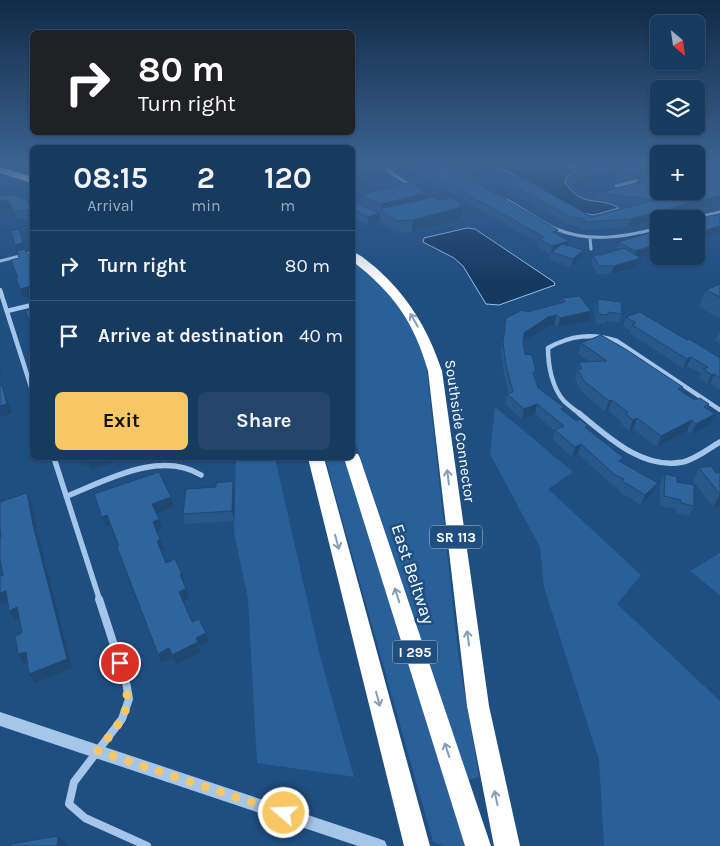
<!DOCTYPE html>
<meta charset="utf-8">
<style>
body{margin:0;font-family:Karla,sans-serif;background:#24456a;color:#f1f3f6;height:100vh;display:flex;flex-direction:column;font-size:19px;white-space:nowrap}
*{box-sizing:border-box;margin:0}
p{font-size:16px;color:#9eadbd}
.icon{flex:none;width:28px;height:28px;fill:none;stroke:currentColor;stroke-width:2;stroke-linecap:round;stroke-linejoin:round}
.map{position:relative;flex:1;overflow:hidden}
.panel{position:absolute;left:30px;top:145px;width:325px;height:315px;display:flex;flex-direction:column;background:#173a61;border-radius:8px;box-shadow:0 1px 4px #0004,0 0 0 1px #365476}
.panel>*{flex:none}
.top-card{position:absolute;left:30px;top:30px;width:325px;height:105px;border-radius:8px;box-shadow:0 1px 4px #0004,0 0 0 1px #365476;background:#202124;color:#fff;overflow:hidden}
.needle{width:32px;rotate:151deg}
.fabs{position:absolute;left:650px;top:15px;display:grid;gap:10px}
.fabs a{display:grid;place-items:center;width:55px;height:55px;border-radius:8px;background:#173a61;box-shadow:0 1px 4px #0004,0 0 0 1px #365476;font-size:25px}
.pin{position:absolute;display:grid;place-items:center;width:42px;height:42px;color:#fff;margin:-21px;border:2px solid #fff;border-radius:50%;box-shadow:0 1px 5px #0007}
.me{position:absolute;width:55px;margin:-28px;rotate:289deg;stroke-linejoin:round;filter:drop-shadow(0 0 4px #0008)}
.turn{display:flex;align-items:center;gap:18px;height:105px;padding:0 25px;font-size:22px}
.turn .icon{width:65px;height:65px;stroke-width:2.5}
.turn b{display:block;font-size:35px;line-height:42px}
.eta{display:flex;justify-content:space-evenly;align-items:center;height:85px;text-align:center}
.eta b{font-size:30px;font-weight:700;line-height:35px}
.primary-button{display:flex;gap:10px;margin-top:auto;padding:10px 25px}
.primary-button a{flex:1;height:58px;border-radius:8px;background:#f7c765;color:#111;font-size:20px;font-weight:700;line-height:58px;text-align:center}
.primary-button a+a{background:#24456a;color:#f1f3f6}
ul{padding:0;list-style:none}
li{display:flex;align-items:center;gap:15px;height:70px;padding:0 25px;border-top:1px solid #365476}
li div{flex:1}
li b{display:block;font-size:19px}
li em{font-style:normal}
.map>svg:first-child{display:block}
</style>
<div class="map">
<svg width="720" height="846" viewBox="0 0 720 846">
<rect width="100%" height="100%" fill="#1f4e81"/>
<!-- green -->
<path fill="#29609a" d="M353 260C391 289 410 318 426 362L459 661 479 777 468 780 353 435Z
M495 407 573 472 548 489 641 575 617 604 720 701V846H604L599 760 544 587 540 547 490 454Z
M236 458H275L320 656 354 777 257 763 248 599 234 532Z
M325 458H346L465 846H445L433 842Z
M720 553V595L690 571Z"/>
<!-- water -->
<path fill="#153860" stroke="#98c1ea" d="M494 164H553L577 168 575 172 568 175 565 182C581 209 601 196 619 208L594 215 583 213Z
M467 228 475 229 554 282 555 285 499 305 486 304 463 266 454 258 423 242 424 238Z"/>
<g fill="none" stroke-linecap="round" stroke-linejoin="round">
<!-- minor-far3 -->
<path stroke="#a5c6e9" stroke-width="3" d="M378 164 411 186
M616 186 644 179
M506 200C523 209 539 221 556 229 590 243 625 237 659 228
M690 219 720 212
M590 238 591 249
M0 261 32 253"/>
<!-- minor-far2 -->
<path stroke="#a5c6e9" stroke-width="4.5" d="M0 290 32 390
M7 311 32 305
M580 414C575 410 569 406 564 401 552 388 548 365 548 348 571 335 592 333 617 341L720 410"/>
<!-- minor-far1 -->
<path stroke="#a5c6e9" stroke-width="5.5" d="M579 413C607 436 642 470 683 462 696 459 708 449 720 442
M54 458 100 601
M67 496C107 480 160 450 201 475"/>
<!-- minor -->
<path stroke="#a5c6e9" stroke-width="8" d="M99 599 126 682 129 699 122 719 74 782 69 804 85 818 147 846"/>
<!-- tertiary -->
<path fill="#a5c6e9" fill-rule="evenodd" d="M0 712 380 839 385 841 387 846H358L0 726Z"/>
<!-- motorway -->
<path fill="#fff" fill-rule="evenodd" d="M0 167 32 177V183L0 173Z
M352 252C361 254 368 262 375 267 408 296 428 329 442 371L489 706 520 846H494L467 706 428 371C414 322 393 292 352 261Z
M352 453 358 454 360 458 491 846H465L344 458H352Z
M308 458H324L430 846H404Z"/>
</g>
<!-- wall -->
<path fill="#285789" d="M406 164H485V168L474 171 470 178 558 230V235L581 259 571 267 550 260 551 255 538 247V243L414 172V169Z
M587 164H659V191L696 164H720V203L681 212 628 227 583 230 582 228 567 224 504 189 505 181 592 217 635 205 597 200 599 193 636 183 638 177 658 172 626 180 618 176 575 186 576 175 577 168 590 165Z
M0 195 28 201 32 211V225L30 218 17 219 11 208Z
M361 195 438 200 462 204 461 219 412 232 396 233 380 221V214L379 221 368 225 352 216V201L361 205Z
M659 230 640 258 638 266 611 274H597L591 263 593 255H601L616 251 618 242Z
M720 284V319L699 307 706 290Z
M562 298 589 321 558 327 554 324 546 327 523 342 525 354 536 372 535 378 538 388 563 410 587 429 623 463 658 483 653 493 641 505 618 491 619 489 612 485 578 454 572 457 553 440 555 431 535 414 522 419 505 404 507 394 509 393 504 375 501 353 506 318 561 303Z
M598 299 622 314 619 323 606 321 605 324 596 323 595 308Z
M626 317 687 340 720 358V390L710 383 707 384 699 379 701 374 687 366 683 368 630 334 631 331 623 326Z
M720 330V344L715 341Z
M581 343 683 387 681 391 695 400 709 404 707 409 715 414 710 425 691 434 687 431 657 447 633 429 629 431 621 424 622 422 608 411 605 412 581 391 575 380 579 362H590L578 354Z
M699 468 716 473 720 472V506L713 507 693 481Z
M665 474 677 482 694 506 689 516 676 513V509L660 506V484Z
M233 481 235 491 234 521 185 524 183 514 216 487Z"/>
<!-- shaded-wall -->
<path fill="#20476f" d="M378 164H387L386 179 352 187V170Z
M475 164H485V168L474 171 470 178 471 171Z
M659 165 658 172 626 180 628 172Z
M620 168 618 176 575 186 577 178Z
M426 193V204L380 210 381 204Z
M720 196V203L681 212 628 227 631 219 684 204Z
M8 200 11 208 0 210V202Z
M462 204 461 219 412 232 413 220Z
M380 213 379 221 368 225V217Z
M720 226V233L696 240V233Z
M22 237 26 251 18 253 15 245Z
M569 241 567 250 552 252 551 255 552 246Z
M659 244V252L633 260 635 251Z
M583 250 581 259 571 267 573 259Z
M641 258 638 266 611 274 614 266Z
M32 286V296L23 298 20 289Z
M591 311 589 321 558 327 560 318Z
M557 315 554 324 546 327 522 343 524 333 548 317Z
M32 319V329L29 320Z
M691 357 687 366 683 368 687 359Z
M0 363 2 373 0 374Z
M714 374 710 383 707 384 712 375Z
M2 385 6 395 12 413 0 417V406Z
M612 400 608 411 605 412 609 401Z
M537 404 535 414 522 419 524 409Z
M715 414 710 425 691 434 696 424Z
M637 418 633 429 629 431 633 420Z
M692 420 687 431 657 447 661 436Z
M581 444 578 454 572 457 575 447Z
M79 458H127L91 470 89 464 83 466Z
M233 481 235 491 234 521 232 511Z
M658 483 653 493 641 505 645 495Z
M27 493 32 503 38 534 72 668 35 683 29 674 33 525Z
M720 494V506L713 507Z
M171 497 174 506 155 514 152 504Z
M107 515 111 525 106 527 102 517Z
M159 519 162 528 156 531 153 522Z
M160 540 164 550 160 551 157 541Z
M180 574H182L185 583 183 584Z
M186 589 189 598 182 601 179 592Z
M6 591 12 600 2 604 0 600V593Z
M17 607 23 617 15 620 9 611Z
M206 633 209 642 199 647 201 652 176 664 172 655 196 638Z
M169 648 173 657 161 663 158 654Z
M26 652 31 661 24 663 18 654Z
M58 836 68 846H57Z"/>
<!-- building -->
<path fill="#2e659f" stroke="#20476f" d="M352 164H378L352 170Z
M417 164H445L558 230 553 232 569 241 552 246 539 239 544 237 415 165Z
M458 164H475L471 171Z
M592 164H659V165L628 172 620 168 577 178V168Z
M704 164H720V171Z
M696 166 697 169 720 178V196L684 204 631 219 585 222 584 219 569 216 505 181 519 178 526 180 592 217 655 200 599 193 646 181 638 177 659 172V191H696Z
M407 183H412L426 193 381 204 361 195Z
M0 195H14L28 201 32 210 14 211 8 200 0 202Z
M434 197 438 200 452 198 462 204 460 205 462 207 413 220 396 221 380 209Z
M352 201 380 213 368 217 352 208Z
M32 212V223L28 214Z
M720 214V226L696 233V219L704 217Z
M19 229 23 243 15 245 11 231Z
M659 230V244L635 251 618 242Z
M562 244 583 250 573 259 552 252Z
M624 248 641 258 614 266H599L593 255H601Z
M25 249 27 254 32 253V286L20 289 16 279 18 278 11 260 19 258 17 251Z
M720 284V297L706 290Z
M580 296 591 311 560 318 557 315 548 317 524 333 523 343 525 354 532 355 536 372H533L538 388 564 407 561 409 576 421 580 419 588 426 585 427 624 458 619 461 658 483 645 495 622 481 624 479 615 475 581 444 575 447 555 430 564 426 537 404 524 409 507 394 513 392 506 365 503 343 506 318 522 310 527 312 565 302 562 298Z
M598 299 621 302 622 314 608 312V315L598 314Z
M31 305H32V319L29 320 25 311 32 309Z
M640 312 687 340 689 339 720 358V378L714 374 712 375 703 369 708 367 691 357 687 359 632 325 636 323 626 317Z
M601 335 627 350 683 387 678 389 695 400 700 398 709 404 704 407 715 414 696 424 692 420 661 436 637 418 633 420 625 413 628 412 612 400 609 401 584 381 578 369H582L579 362 607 361 581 343Z
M2 385 7 404 0 406V386Z
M87 458H96L88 460Z
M711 466 716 473 720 472V494L699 468Z
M159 472 171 497 152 504 159 519 153 522 160 540 157 541 166 563 175 559 182 574H180L186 589 179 592 192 622 199 619 206 633 196 638 198 642 172 655 169 648 158 654 117 547 119 546 107 515 102 517 94 494Z
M665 474 677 477V482L694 485V506L681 503V500L664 496Z
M233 481 232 511 183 514 186 489 216 487V483Z
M27 493 33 525 67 659 29 674 26 652 18 654 15 636 22 633 17 607 9 611 6 591 0 593V576L3 575 0 560V537H1L0 527V502Z
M58 836 57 846H11V844Z"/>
<!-- one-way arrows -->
<defs><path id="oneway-shaft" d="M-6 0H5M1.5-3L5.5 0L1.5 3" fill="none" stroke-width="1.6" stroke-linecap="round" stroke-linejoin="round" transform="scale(1.25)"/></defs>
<g stroke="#849eba">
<use href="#oneway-shaft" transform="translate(414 320) rotate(-120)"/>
<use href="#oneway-shaft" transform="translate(448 477) rotate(-97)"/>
<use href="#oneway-shaft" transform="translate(337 542) rotate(75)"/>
<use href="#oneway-shaft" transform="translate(397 595) rotate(-108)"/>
<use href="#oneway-shaft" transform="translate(468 638) rotate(-98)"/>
<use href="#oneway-shaft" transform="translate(378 699) rotate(75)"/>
<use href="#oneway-shaft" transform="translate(447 750) rotate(-108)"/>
<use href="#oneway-shaft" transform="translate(496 798) rotate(-102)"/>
</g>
<!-- sky -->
<linearGradient id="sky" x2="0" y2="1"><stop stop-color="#112b47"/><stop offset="0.58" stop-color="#3c6392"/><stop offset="1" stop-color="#3c6392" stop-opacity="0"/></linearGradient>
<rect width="720" height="283" fill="url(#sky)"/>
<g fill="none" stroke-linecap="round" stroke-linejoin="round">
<!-- route -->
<path stroke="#f7c765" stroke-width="9" stroke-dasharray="0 16.2" d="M120 663C135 710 126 714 98 751L284 813"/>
</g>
<g text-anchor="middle" stroke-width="5" stroke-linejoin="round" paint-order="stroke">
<!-- shield labels -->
<g fill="#1f4e81" stroke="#bccad9" stroke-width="1">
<rect x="430" y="525.5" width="52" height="23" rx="4"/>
<rect x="392.5" y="640.5" width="45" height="23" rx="4"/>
</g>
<g font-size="14" font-weight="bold" fill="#fff">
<text x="456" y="542">SR 113</text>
<text x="415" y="657">I 295</text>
</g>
<!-- street labels -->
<g font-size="15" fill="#fff" stroke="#1f4e81">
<text transform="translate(460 431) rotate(82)" y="5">Southside Connector</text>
</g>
<!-- near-street labels -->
<g font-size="18" fill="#fff" stroke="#1f4e81">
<text transform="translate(413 574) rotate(72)" y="6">East Beltway</text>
</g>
</g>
</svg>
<div class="fabs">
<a><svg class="needle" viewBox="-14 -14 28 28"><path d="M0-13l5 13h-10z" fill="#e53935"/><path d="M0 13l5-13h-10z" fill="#9eadbd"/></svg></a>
<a><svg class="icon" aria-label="layers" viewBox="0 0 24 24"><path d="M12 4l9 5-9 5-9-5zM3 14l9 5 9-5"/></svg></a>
<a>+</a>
<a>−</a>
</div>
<div class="pin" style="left:120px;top:663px;background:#d93025"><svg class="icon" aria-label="arrive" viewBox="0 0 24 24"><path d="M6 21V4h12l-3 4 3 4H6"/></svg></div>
<svg class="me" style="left:284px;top:813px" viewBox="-20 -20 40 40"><circle r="17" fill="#f7c765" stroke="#fff" stroke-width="3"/><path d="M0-11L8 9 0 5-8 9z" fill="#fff"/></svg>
<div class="top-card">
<div class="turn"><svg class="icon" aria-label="right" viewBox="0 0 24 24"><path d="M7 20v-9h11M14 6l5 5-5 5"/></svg><div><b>80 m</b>Turn right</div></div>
</div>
<section class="panel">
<div class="eta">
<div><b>08:15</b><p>Arrival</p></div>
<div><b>2</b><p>min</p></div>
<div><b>120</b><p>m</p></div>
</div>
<ul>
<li><svg class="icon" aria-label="right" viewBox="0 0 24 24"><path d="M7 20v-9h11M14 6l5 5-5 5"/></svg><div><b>Turn right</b></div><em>80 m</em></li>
<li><svg class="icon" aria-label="arrive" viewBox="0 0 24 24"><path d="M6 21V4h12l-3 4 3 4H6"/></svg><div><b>Arrive at destination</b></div><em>40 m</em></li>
</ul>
<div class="primary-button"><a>Exit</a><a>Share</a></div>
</section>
</div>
